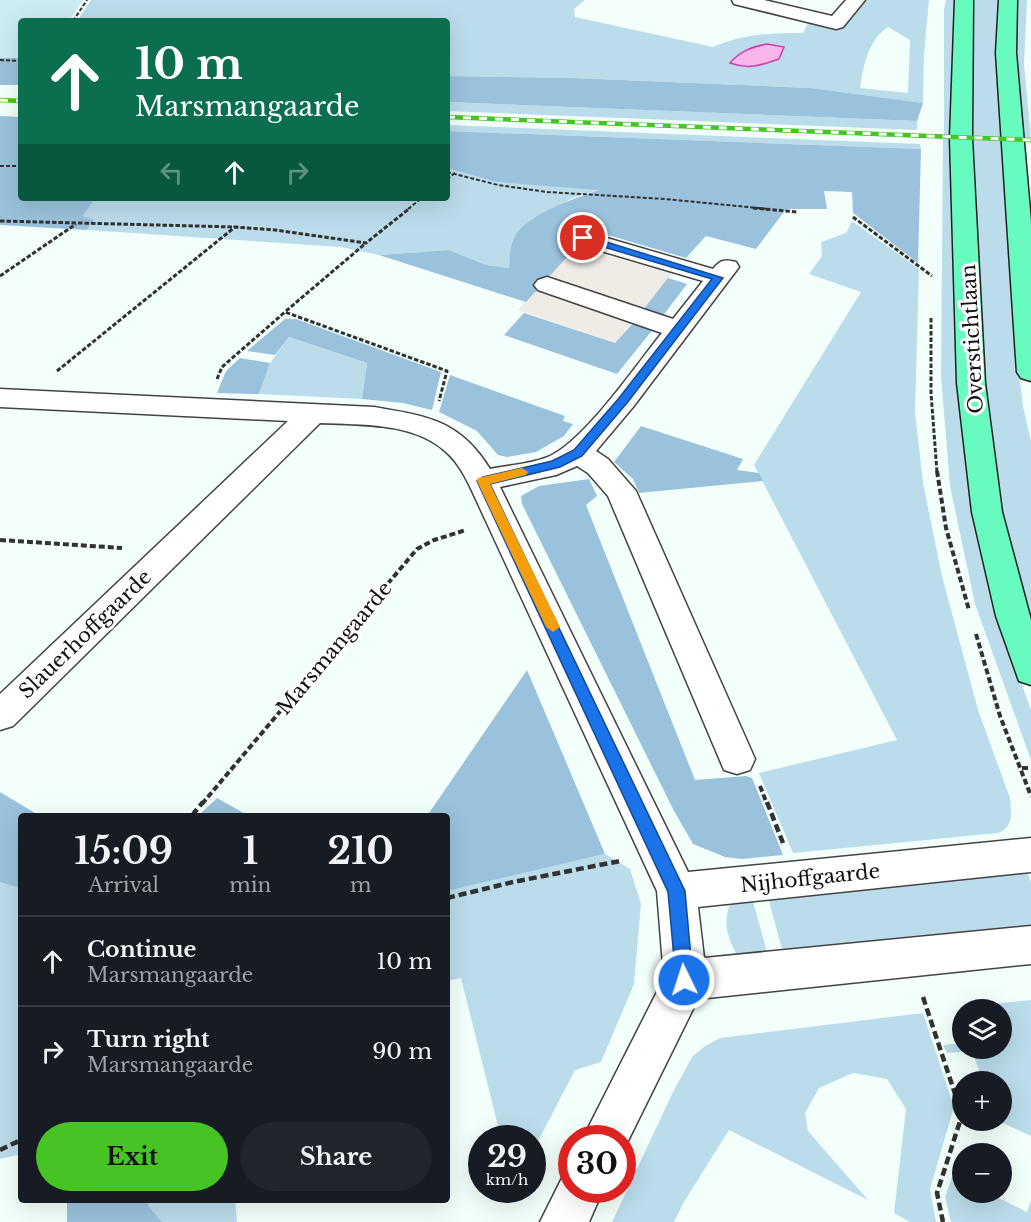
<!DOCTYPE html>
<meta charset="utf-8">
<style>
body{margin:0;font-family:"Libre Baskerville",serif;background:#20242c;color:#f1f3f6;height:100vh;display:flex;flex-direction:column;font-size:22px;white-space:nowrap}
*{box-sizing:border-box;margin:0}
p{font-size:20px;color:#9ea1a6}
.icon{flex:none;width:33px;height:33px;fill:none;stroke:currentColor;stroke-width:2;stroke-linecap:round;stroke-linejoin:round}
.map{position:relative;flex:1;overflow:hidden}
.details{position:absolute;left:18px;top:813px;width:432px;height:390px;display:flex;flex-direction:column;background:#171b24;border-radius:6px;box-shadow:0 6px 24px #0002}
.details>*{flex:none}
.banner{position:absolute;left:18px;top:18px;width:432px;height:183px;border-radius:6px;box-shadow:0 6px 24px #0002;background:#0b6e4f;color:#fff;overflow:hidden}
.tools{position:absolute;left:952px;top:999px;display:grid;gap:12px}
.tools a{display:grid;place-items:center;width:60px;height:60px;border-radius:50%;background:#171b24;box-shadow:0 6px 24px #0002;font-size:30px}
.speed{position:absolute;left:468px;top:1125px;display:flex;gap:12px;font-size:30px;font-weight:700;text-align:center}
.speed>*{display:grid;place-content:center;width:78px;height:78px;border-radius:50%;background:#171b24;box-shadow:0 6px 24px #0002;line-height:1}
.speed small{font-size:15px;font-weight:400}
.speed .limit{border:9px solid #d22;background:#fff;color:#111}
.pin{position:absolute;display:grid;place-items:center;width:51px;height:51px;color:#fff;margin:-26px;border:3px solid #fff;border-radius:50%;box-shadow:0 2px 6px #0007}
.me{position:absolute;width:66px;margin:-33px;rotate:356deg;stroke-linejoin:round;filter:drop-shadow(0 0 4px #0008)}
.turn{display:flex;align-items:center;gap:21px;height:126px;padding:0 18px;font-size:27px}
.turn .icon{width:78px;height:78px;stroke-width:2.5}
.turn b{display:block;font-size:42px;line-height:51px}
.lanes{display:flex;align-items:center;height:57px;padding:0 18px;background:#0003;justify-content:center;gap:30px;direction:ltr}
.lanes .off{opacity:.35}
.eta{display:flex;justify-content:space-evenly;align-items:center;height:102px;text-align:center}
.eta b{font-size:36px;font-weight:800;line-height:42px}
.action{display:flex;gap:12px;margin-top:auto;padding:12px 18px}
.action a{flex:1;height:69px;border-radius:36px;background:#45c424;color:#111;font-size:24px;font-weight:800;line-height:69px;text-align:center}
.action a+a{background:#20242c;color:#f1f3f6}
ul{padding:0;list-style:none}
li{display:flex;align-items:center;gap:18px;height:90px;padding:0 18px;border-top:2px solid #363941}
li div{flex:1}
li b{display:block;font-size:22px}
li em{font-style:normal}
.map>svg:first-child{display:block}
</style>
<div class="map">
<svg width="1031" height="1222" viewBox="0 0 1031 1222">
<rect width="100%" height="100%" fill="#f3fffb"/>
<!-- industrial -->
<path fill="#eeece5" d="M577 246 672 274 615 343 518 310Z"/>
<!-- green -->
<path fill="#bbdceb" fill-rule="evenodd" d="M91 0H585L574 9 575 17 713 47C743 34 770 33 803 33L809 21 839 26 862 0H929L924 55 923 103 811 88 573 78 447 76V21H77ZM888 27 910 40 908 93 860 88C863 66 869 39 888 27Z
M946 0H956L955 136 944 135V10Z
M970 0H1001L996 38 1012 317 1023 406 1031 442V632L991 488 978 371Z
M1015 0H1027L1024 64 1031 138H1019L1012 39Z
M447 102 917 121V130L447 111Z
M447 125 920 144 921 149 447 131Z
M943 139 956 140 955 348 966 470 978 536 1000 623 1031 710V760L975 604 950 486 941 376Z
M447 168 496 182 601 189 570 199 513 239 509 268 486 265 449 250 379 255 341 247 87 230 94 221 83 216 95 198H447Z
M852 221 919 269 915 412 923 483 942 576 978 710 1010 798C1011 813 1014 827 998 833L793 853 759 773 897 740 754 465 861 292 809 274 822 256 821 242 846 233Z
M289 337 367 363 362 399 259 394 270 363Z
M605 854 630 869 641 904 634 984 601 1062 575 1070 533 1151 532 1138H501L461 978 447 981V891Z
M1027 872 1031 882V933L784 957 768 897Z
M0 882 21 889V1154L0 1159Z
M752 898 769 959 737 955C727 937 723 923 730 904Z
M1031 1000V1136L999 1121 1002 1120V1082L983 1081 972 1051 947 1053 943 1045 963 1043V1048H1002V1010L976 1009 974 1006Z
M923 1013 954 1107 930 1189 936 1222H910L894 1213 906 1109 887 1079 853 1073 819 1088 805 1113 808 1131 868 1200 729 1130 684 1202 674 1222H612L673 1092 692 1057 705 1046 720 1038Z
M953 1174 963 1179V1192L989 1193 1027 1212 1031 1200V1222H951L945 1197Z
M148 1200H235L237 1222H162L148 1205Z"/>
<!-- forest -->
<path fill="#9ac2dc" d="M0 58H21V85H0Z
M447 76 573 78 811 88 923 103 917 121 447 102Z
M0 116 21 117V198H95L83 216 94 220 87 230 0 225Z
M447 131 921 149 918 263 853 213 852 192 824 191 827 209H786L756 249 706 236 686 258 584 228 567 245 577 246 526 302 379 255 449 250 486 265 509 268C510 260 510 248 513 240 523 215 576 198 599 190L496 182 447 168Z
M668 278 687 284 662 317 642 311Z
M524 313 615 343 634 322 654 328 617 374 504 335Z
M285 319H296L441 372 432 410 403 403 362 399 367 363 289 337 275 355 247 351Z
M240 358 270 363 259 394 217 393 226 371Z
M450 375 565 416 563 421 573 424 564 436 536 452 507 457 498 455 477 431 439 412Z
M641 426 743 459 737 470 759 473 763 481 639 493 633 479 614 462Z
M589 479 597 496 586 505 695 780 746 776 752 778 783 855 742 859 725 857 693 844 673 809 522 504 521 496 539 486Z
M527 670 605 854 447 891V816H427Z
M0 792 40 816H21V889L0 882Z
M217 798 249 816H198Z
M67 1200H148V1205L162 1222H67Z"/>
<!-- pitch -->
<path fill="#cdebf2" d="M0 0H83L69 21H21V58H0Z"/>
<!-- water -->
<path fill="#f8b6ea" stroke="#d13bad" stroke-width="1.5" d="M767 44 784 47 779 59C762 65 749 70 730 63 740 51 752 47 767 44Z"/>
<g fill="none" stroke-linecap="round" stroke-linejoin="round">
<defs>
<path id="minor" d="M732 0H764L832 16 846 0H865L843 27 836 29 734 4Z
M583 231 713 269C720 260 725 259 736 262L739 267 633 407 596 451 608 459 636 491 755 759 750 770 737 774 724 770 608 496 588 473 577 466 556 475 500 487 688 872 1031 838V872L698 907 704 958 1031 926V964L698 999 622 1153V1138H583L664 978 657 891 473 493C466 478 458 462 445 451 412 422 361 425 320 423L13 726 0 730V694L288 421 0 407V389L374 407C427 416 460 420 490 469 509 465 532 464 550 456 585 440 636 365 662 333L538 290 534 285 538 280 547 277 673 319 703 281 574 243 571 238 574 233Z
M572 1170V1190H603L589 1222H540L564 1174Z"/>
<path id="major" d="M955 0H973L972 138 985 383 1002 512 1031 620V685L1019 681 996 616 972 512 957 383 950 138Z
M999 0H1017L1016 53 1031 222V381L1021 378 1017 372 1015 343 996 53Z"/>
</defs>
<!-- minor casing -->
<use href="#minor" stroke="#434343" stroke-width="3"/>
<!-- major casing -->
<use href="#major" stroke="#212121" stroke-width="3"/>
<!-- path-far3 -->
<path stroke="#323232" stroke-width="2" stroke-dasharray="4 2" stroke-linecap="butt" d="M73 21 87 0
M0 60 21 61
M0 166H21
M447 172 498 185 547 192 665 199 768 209
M447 179 455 173
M408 209 422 198"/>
<!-- path-far2 -->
<path stroke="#323232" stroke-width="3" stroke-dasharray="4.5 2" stroke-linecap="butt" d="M753 208 797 212
M853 217 932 276
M0 221 235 227 275 230 366 243 410 208
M0 276 76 224
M286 311 366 243
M931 318V393L937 472
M57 371 235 227
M217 379 222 367 285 312 447 371 439 401"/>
<!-- path-far1 -->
<path stroke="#323232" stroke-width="4" stroke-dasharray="6 3" stroke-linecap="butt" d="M937 471 946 528 969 610
M0 540 122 548
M976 634 1000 716 1031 796
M1022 768H1031
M760 786 767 804
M202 804 417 549 434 540 466 530"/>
<!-- path -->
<path stroke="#323232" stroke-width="4.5" stroke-dasharray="8 4" stroke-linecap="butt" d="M767 802 783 843
M195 816 194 813 203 802
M447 898 513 882 620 861
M923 997 962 1115 937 1193 943 1222
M0 1150 21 1140"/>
<!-- minor -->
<use href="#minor" fill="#fff" fill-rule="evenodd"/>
<!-- major -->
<use href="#major" fill="#67fbbf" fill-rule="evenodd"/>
<defs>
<path id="rail" d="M0 100 21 101
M447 117 1031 140"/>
</defs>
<!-- rail casing -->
<use href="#rail" stroke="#45c424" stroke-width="4.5"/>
<!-- rail -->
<use href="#rail" stroke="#fff" stroke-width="3" stroke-dasharray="8" stroke-linecap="butt"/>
</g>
<!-- route -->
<path fill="#1a73e8" stroke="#114b97" stroke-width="1.5" d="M580 236H587L723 278 627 403 582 456 560 467 490 484 685 891 693 980 691 986 684 988 678 986 676 980 668 892 477 481 483 477 552 461 574 450 619 398 712 279 580 240Z"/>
<!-- slow -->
<path fill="#f59e0b" d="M522 468 528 472 526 475 490 484 560 627 553 632 546 627 477 481 478 478Z"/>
<g text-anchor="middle" stroke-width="6" stroke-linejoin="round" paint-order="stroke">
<!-- street labels -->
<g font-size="20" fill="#101010" stroke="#fff">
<text transform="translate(972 339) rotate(-93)" y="7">Overstichtlaan</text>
<text transform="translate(85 634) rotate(-44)" y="7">Slauerhoffgaarde</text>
<text transform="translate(334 648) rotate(-50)" y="7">Marsmangaarde</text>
<text transform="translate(810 878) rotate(-6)" y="7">Nijhoffgaarde</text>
</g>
</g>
</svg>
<div class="tools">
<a><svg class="icon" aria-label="layers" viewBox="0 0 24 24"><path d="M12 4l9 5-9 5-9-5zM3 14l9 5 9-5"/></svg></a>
<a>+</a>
<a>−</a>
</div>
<div class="speed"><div>29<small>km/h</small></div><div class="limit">30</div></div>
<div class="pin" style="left:583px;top:238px;background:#d93025"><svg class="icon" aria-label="arrive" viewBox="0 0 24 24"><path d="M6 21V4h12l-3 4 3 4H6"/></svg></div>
<svg class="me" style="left:684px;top:980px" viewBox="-20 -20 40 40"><circle r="17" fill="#1a73e8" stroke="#fff" stroke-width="3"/><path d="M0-11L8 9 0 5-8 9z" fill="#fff"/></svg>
<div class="banner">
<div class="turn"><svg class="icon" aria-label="ahead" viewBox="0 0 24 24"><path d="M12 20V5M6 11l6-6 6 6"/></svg><div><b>10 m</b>Marsmangaarde</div></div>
<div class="lanes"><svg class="icon off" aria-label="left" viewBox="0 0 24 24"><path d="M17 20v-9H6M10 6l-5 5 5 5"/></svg><svg class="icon" aria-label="ahead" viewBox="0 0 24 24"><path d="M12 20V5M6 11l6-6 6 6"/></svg><svg class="icon off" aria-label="right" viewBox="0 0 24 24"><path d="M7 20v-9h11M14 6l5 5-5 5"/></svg></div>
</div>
<section class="details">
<div class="eta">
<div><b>15:09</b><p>Arrival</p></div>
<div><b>1</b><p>min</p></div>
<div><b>210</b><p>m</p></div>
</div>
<ul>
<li><svg class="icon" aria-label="ahead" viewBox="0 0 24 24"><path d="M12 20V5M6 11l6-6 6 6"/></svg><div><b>Continue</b><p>Marsmangaarde</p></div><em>10 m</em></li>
<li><svg class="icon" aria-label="right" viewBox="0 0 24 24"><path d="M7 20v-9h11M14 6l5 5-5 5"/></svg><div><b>Turn right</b><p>Marsmangaarde</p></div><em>90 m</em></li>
</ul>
<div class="action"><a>Exit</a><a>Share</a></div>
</section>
</div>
